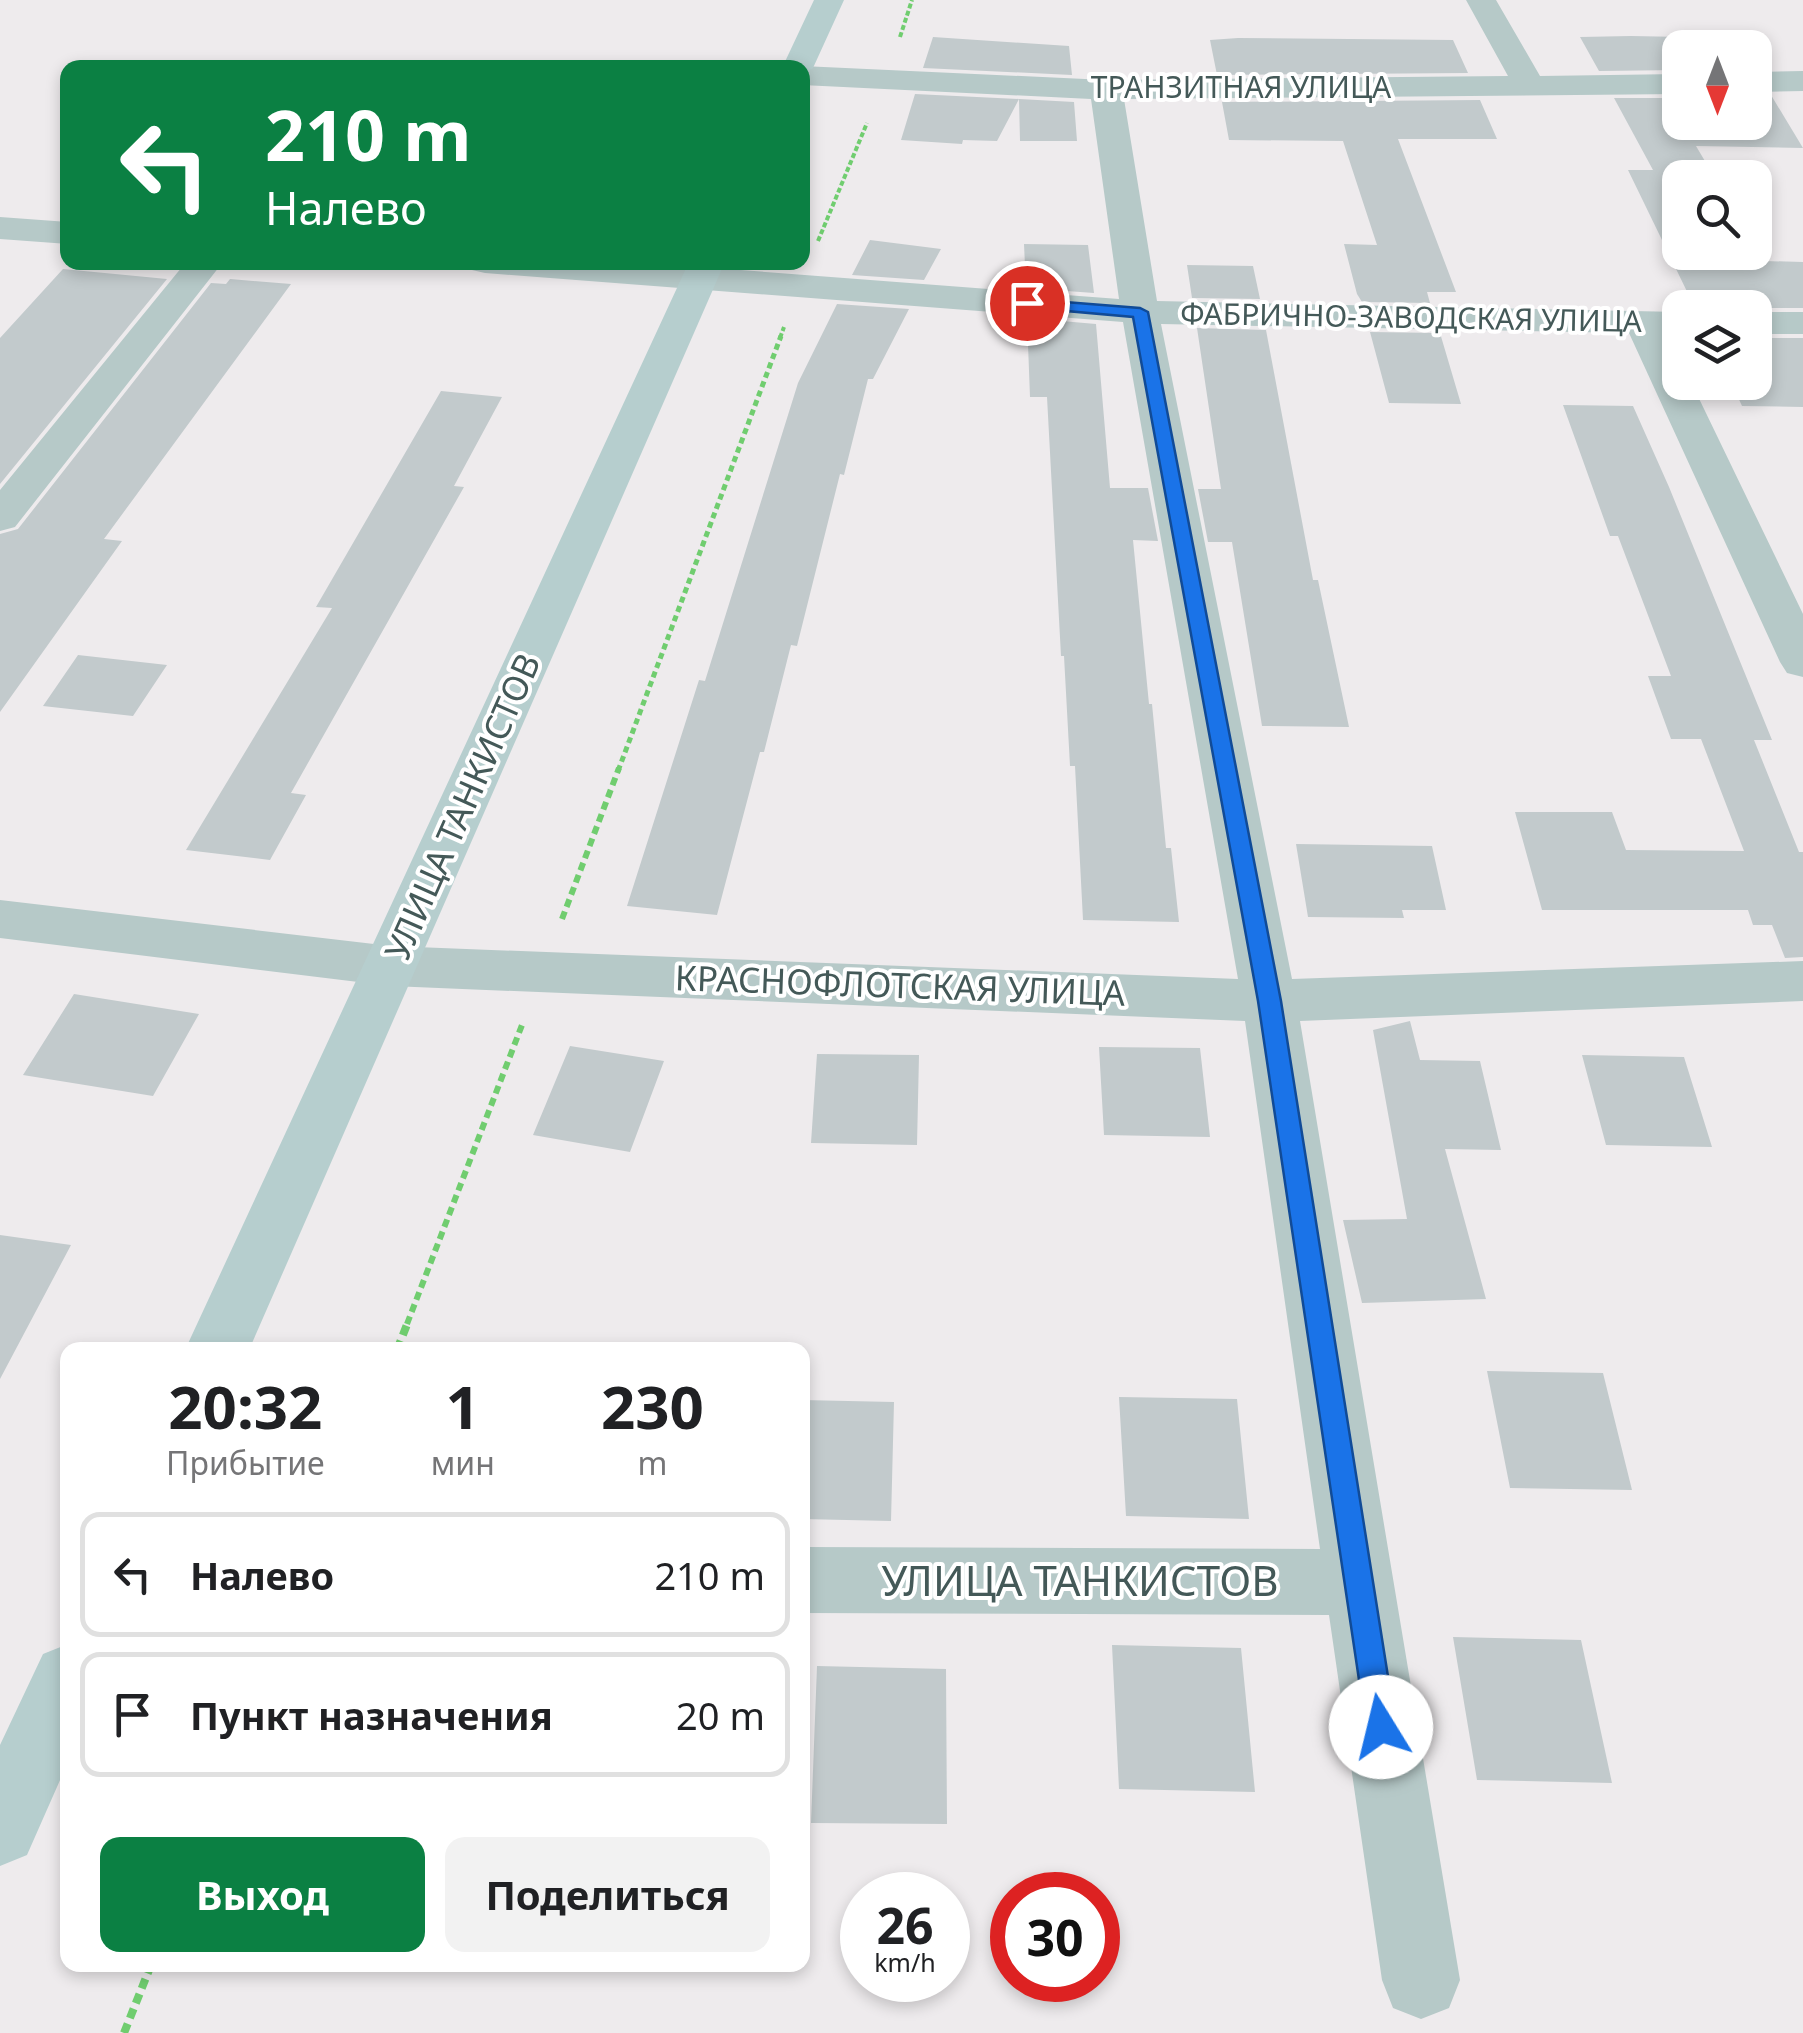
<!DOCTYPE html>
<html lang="ru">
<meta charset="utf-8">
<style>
body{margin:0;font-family:"Noto Sans",sans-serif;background:#f2f2f2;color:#202124;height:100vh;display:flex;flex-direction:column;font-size:38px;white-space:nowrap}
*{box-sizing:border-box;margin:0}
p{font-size:32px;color:#757577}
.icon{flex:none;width:55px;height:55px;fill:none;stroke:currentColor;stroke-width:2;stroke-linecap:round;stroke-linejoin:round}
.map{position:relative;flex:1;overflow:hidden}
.sheet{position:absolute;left:60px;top:1342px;width:750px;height:630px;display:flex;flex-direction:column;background:#fff;border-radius:20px;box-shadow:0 5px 15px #0003}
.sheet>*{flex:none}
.top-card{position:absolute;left:60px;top:60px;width:750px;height:210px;border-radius:20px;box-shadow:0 5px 15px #0003;background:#0b8043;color:#fff;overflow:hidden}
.needle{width:65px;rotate:180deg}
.fabs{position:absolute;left:1662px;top:30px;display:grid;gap:20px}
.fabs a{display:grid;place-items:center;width:110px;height:110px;border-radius:20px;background:#fff;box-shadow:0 5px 15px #0003;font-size:50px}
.speed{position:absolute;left:840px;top:1872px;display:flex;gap:20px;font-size:50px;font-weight:700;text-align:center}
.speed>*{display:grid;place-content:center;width:130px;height:130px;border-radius:50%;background:#fff;box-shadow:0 5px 15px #0003;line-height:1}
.speed small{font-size:25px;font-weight:400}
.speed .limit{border:15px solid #d22;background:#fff;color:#111}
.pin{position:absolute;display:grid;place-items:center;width:85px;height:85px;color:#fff;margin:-42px;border:5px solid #fff;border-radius:50%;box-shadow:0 2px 10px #0007}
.me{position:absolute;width:110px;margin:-55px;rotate:351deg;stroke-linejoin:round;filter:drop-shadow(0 0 8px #0008)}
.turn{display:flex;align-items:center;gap:35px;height:210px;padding:0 40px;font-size:45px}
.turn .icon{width:130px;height:130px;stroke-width:2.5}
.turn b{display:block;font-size:70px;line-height:85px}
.eta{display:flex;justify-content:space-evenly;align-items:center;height:170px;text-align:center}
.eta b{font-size:60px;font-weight:700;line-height:70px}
.action{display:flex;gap:20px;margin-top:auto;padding:20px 40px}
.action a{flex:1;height:115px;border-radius:20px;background:#0b8043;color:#fff;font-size:40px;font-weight:700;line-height:115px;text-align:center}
.action a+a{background:#f2f2f2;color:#202124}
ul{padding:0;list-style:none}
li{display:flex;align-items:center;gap:30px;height:125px;margin:0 20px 15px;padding:0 20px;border:5px solid #e0e0e0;border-radius:20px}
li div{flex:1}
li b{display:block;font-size:38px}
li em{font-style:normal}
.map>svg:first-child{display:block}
</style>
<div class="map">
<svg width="1803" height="2033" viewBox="0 0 1803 2033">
<rect width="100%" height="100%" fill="#eeebed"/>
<!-- building -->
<path fill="#c2cacc" d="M1631 36 1736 38 1741 48H1680V70L1599 71 1580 37Z
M933 37 1069 46 1072 75 923 68Z
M1238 38 1453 40 1468 73 1217 75 1210 40Z
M915 94 1019 99 997 141 963 140 962 144 901 140Z
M1771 95 1803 148 1696 146 1715 178H1680V252H1755V246L1764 261 1803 262V308H1695L1628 170H1653L1614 98H1680V122H1755V96Z
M1019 99 1074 102 1077 141H1020Z
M1480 100 1497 139H1398L1456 292H1427L1430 303 1362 302 1357 294 1344 244 1377 245 1343 141 1229 140 1222 102Z
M870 240 941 249 924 280 852 275Z
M1024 244 1088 245 1094 293 1026 288Z
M1187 265 1253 266 1260 299 1192 298Z
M63 269 167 279 0 484V338Z
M230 279 291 284 104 539 122 541 0 712V534L18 529 211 283 226 284Z
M837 304 909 309 873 379H868L844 475 840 474 797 646 791 645 764 752H760L717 915 627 906 699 680 705 681 798 383Z
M1027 318 1096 324 1110 488H1148L1158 541 1133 540 1149 704H1152L1166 848H1171L1179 922 1083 920 1075 766H1070L1064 656H1061L1047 397H1030Z
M1197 328 1266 330 1313 580H1318L1349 727 1262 726 1232 542H1208L1198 489H1221Z
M1370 332 1440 333 1461 404 1389 403Z
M1755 338H1803V407L1742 406 1731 382H1755Z
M441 391 502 397 454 486 464 487 291 793 306 795 270 860 186 850 332 608 316 607Z
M1563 405 1633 406 1669 487 1772 740H1754L1799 852H1803V957L1785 958 1772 925H1753L1748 910H1542L1515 812H1612L1626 850 1744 851 1701 739H1671L1648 676H1671L1618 536H1610Z
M78 655 167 665 133 716 43 706Z
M1296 844 1432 846 1446 910H1402L1404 918 1308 917Z
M74 994 199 1014 153 1096 23 1075Z
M1410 1021 1420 1060 1480 1061 1501 1150 1445 1149 1486 1299 1362 1303 1343 1220 1407 1219 1373 1030Z
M570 1046 664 1061 630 1152 533 1135Z
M1099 1047 1200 1048 1210 1137 1104 1135Z
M817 1054 919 1055 917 1145 811 1143Z
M1582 1055 1684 1057 1712 1147 1606 1145Z
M0 1235 71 1245 0 1379Z
M1487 1371 1603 1373 1632 1490 1510 1488Z
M1119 1397 1237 1399 1249 1519 1126 1516Z
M802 1400 894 1402 891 1521 802 1519Z
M1453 1637 1581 1640 1612 1783 1477 1780Z
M1112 1645 1241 1648 1255 1792 1119 1789Z
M817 1666 946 1669 947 1824 811 1823Z"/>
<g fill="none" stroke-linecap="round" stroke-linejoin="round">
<!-- path-far3 -->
<path stroke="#70cd6f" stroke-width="4" stroke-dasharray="5 2.5" stroke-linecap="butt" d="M900 37 912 0
M818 241 867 123
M780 338 784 327"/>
<!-- path-far2 -->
<path stroke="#70cd6f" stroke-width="5" stroke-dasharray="6 4" stroke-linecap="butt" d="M618 771 781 336"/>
<!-- path-far1 -->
<path stroke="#70cd6f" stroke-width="6" stroke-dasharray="8 5" stroke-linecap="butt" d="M562 919 619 768
M407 1324 522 1025"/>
<!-- path -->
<path stroke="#70cd6f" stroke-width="8" stroke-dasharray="10 6" stroke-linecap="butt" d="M397 1350 408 1322
M124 2033 151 1965"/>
<!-- street -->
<path fill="#b6c9c8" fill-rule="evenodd" d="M1466 0H1496L1540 76 1680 74V94L1124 99 1157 301 1680 312V334H1667L1680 360V382H1691L1803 614V677L1787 673 1780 662 1629 333 1161 324 1292 979 1803 961V1001L1300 1021 1460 1980 1449 2008 1421 2019 1393 2008 1382 1980 1329 1615 802 1613V1547L1320 1549 1245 1021 391 986 0 938V900L391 946 1238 979 1123 322 485 273 472 270 467 262H635L1119 299 1091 99 802 85V68H794L802 66 1106 80 1508 76Z
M1803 71V91L1755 92V72Z
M0 217 68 222V244L0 239Z
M186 262H223L15 527 0 531V490Z
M1755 312H1803V334H1755Z"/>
<!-- secondary -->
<path fill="#b6cece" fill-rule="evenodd" d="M814 0H844L813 68 802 76V68H782Z
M689 262H725L249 1350H185Z
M68 1644V1762L27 1855 0 1866V1745L43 1654Z"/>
</g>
<!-- route -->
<path fill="#1a73e8" stroke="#114b97" stroke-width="2.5" d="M1027 299 1140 308 1148 312 1281 1001 1396 1727 1392 1737 1381 1742 1370 1737 1366 1727 1258 1001 1133 317 1022 307V300Z"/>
<g text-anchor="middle" stroke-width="8" stroke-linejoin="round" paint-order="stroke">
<!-- far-street labels -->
<g font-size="30" fill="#445958" stroke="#fff">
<text x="1241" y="98">ТРАНЗИТНАЯ УЛИЦА</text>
<text transform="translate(1411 318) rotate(1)" y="10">ФАБРИЧНО-ЗАВОДСКАЯ УЛИЦА</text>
</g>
<!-- street labels -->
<g font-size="35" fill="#445958" stroke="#fff">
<text transform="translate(463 807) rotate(-66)" y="12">УЛИЦА ТАНКИСТОВ</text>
<text transform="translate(900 986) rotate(2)" y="12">КРАСНОФЛОТСКАЯ УЛИЦА</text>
</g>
<!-- near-street labels -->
<g font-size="42" fill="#445958" stroke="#fff">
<text x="1080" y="1596">УЛИЦА ТАНКИСТОВ</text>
</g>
</g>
</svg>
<div class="fabs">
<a><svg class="needle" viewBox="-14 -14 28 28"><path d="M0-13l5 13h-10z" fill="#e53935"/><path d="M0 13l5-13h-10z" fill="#757577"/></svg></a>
<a><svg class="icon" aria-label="search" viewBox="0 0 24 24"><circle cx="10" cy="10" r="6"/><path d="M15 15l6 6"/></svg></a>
<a><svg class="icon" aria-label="layers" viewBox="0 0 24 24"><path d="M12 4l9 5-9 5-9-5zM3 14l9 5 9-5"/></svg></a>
</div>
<div class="speed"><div>26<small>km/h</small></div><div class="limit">30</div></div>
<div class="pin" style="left:1027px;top:303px;background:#d93025"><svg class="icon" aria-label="arrive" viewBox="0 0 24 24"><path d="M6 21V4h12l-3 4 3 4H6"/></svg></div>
<svg class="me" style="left:1381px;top:1727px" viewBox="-20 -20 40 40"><circle r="19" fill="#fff"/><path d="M0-13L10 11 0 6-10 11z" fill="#1a73e8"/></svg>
<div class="top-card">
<div class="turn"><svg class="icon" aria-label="left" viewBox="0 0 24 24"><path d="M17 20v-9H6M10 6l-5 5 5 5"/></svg><div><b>210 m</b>Налево</div></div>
</div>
<section class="sheet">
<div class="eta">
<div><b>20:32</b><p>Прибытие</p></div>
<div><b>1</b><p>мин</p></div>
<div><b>230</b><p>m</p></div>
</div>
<ul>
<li><svg class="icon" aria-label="left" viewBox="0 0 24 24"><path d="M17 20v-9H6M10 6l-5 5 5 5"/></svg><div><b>Налево</b></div><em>210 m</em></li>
<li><svg class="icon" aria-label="arrive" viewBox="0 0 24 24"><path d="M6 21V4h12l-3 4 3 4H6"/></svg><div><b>Пункт назначения</b></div><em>20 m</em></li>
</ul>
<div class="action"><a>Выход</a><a>Поделиться</a></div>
</section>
</div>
